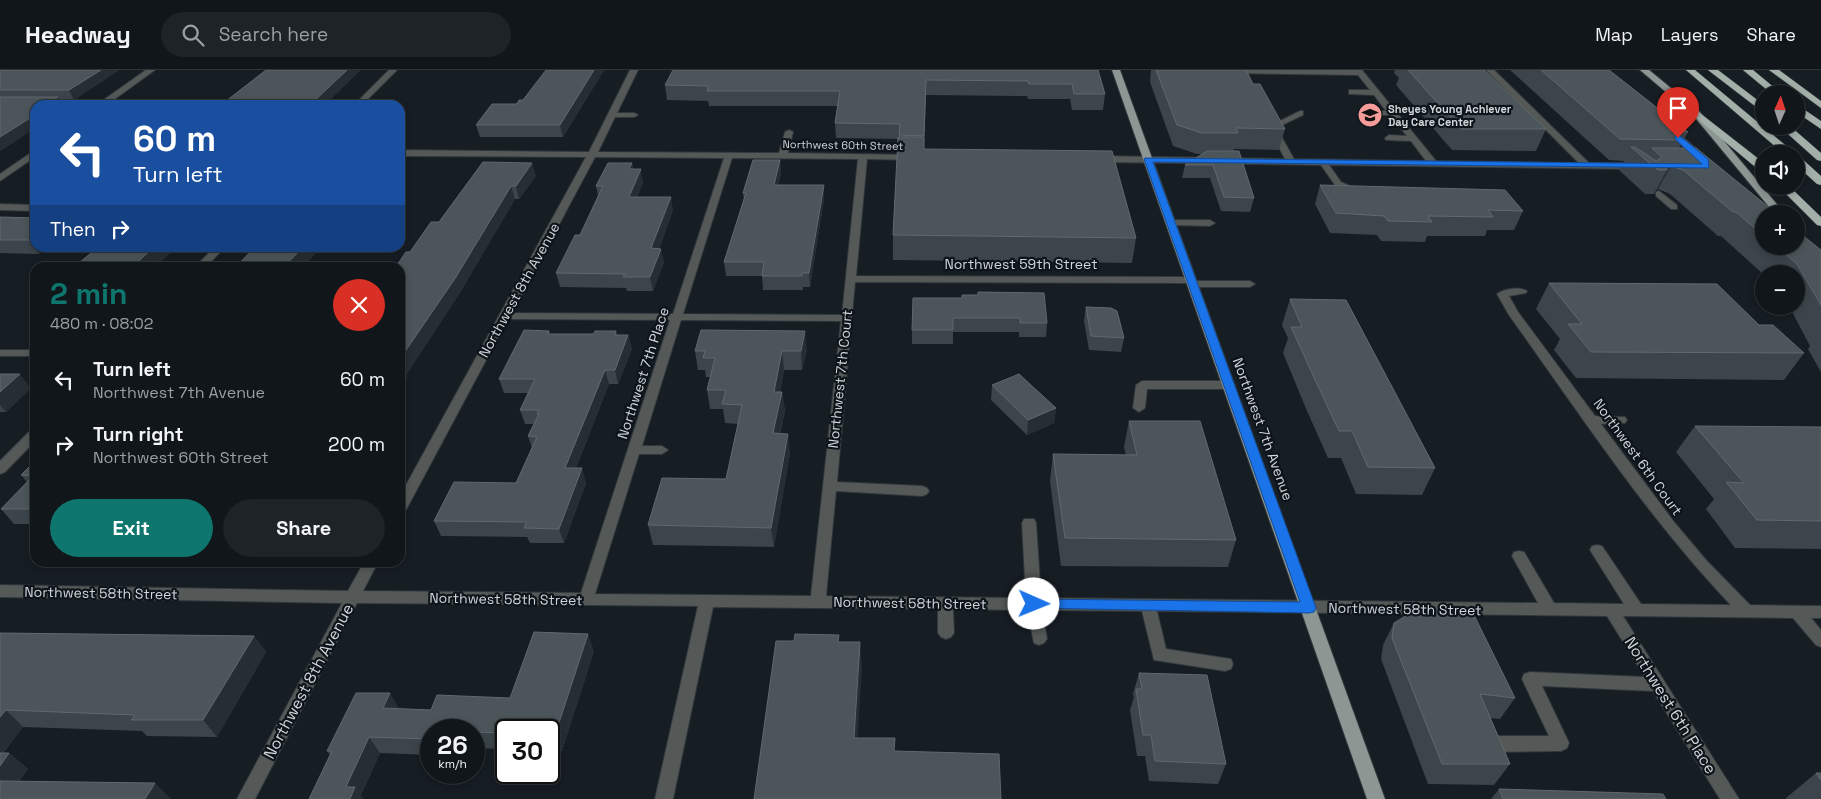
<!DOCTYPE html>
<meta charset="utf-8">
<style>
body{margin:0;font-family:"Space Grotesk",sans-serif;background:#1e2327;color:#f1f3f6;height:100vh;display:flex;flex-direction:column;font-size:19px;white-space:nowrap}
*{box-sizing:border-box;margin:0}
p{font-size:16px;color:#9c9fa2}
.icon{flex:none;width:28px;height:28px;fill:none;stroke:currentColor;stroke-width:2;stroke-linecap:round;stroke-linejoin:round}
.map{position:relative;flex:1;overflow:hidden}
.panel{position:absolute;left:30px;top:192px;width:375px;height:305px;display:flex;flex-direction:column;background:#10161a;border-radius:15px;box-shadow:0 2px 8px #0003,0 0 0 1px #303539}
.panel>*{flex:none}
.guide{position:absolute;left:30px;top:30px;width:375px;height:152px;border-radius:15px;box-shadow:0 2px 8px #0003,0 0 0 1px #303539;background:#1a4fa0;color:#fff;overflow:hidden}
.needle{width:32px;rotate:3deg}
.controls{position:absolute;left:1755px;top:15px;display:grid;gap:10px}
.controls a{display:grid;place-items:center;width:50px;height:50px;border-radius:50%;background:#10161a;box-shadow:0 2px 8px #0003,0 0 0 1px #303539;font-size:25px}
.speed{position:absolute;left:420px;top:649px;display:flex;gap:10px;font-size:25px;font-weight:700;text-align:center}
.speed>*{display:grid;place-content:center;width:65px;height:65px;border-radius:50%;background:#10161a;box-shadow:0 2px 8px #0003,0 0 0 1px #303539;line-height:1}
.speed small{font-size:12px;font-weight:400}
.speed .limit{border:2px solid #111;border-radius:8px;background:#fff;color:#111}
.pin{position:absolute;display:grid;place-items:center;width:42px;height:42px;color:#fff;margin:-51px -21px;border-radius:50% 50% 50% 0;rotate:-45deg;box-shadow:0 0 5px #0007}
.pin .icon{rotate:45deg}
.me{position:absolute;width:55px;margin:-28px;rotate:91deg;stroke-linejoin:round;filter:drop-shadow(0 0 4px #0008)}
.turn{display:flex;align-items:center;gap:18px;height:105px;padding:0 20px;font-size:22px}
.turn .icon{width:65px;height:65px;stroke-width:2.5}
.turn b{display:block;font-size:35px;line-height:42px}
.then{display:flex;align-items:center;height:48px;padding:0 20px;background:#0003;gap:10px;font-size:19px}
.round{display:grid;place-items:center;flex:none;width:52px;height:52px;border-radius:26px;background:#1e2327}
.overview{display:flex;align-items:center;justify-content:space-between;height:85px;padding:0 20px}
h1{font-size:30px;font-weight:700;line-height:38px;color:#0f766e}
.primary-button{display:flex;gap:10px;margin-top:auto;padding:10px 20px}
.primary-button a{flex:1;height:58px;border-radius:30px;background:#0f766e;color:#fff;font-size:20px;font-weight:700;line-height:58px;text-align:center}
.primary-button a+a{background:#1e2327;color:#f1f3f6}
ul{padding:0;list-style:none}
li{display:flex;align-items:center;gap:15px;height:65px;padding:0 20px}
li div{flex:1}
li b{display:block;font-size:19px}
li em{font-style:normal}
header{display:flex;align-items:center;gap:30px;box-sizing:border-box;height:70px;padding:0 25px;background:#10161a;border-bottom:1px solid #303539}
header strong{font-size:24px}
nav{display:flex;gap:28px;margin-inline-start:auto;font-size:18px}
.search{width:350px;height:45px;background:#1e2327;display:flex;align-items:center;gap:12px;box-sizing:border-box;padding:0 18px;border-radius:28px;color:#9c9fa2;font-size:19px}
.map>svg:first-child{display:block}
</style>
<header>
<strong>Headway</strong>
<div class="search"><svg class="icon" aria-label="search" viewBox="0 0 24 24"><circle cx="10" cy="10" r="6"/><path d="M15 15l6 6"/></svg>Search here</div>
<nav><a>Map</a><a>Layers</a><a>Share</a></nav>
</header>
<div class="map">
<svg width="1821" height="729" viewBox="0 0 1821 729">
<rect width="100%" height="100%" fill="#161d23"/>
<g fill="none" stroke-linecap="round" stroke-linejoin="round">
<defs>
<path id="minor" d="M146 0H155L112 31 199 33 203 35H44L41 33 45 31H102Z
M389 0H397L362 35H354Z
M630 0H638L617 43H634L638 45 634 47H615L598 82 779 83 785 62 789 60 793 62 788 83 917 85V89L914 90 867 89 856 206 1191 207 1195 208 1196 211H1250L1255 214 1250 217H1192L1188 216 1187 213 855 212 837 412 922 416 927 418 929 421 927 424 922 426 836 421 826 526 1026 528 1022 453 1024 449H1034L1036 453 1041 528 1538 533 1512 486 1514 482 1519 481 1524 482 1554 533 1624 534 1590 480 1592 476 1597 475 1602 476 1641 534 1731 535C1647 447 1580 344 1509 245L1497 224C1503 219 1520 216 1527 221L1526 223 1509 226 1518 242 1595 346 1625 347 1627 350 1625 353 1601 354 1674 452 1706 490 1750 535 1821 536V548H1811L1821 560V577L1816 575 1793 548 1623 546 1739 729H1720L1653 621 1542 616 1569 673 1567 678 1561 681 1497 682 1491 679 1489 674 1491 669 1497 666H1549L1522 609 1524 604 1530 602 1645 607 1607 546 1157 541 1166 579 1231 589 1233 594 1231 599 1225 601 1154 590 1142 541 1042 540 1047 569 1044 573 1039 575 1034 573 1027 540 953 539 954 563 951 567 946 569 941 567 938 563V539L713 537 673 729H655L698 536 357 533 255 729H237L342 533 0 527V515L348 521 364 492H378L363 521 581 523 670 250 508 249 407 438 405 441 400 443V426L586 87 400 86V80L589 82ZM595 87 724 88 673 244 512 243ZM732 88 858 89 842 245 683 244ZM681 250 841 251 811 526 595 524 639 384H662L668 380 662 376H642Z
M1227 0H1362L1436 91 1579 93 1486 0H1494L1589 93H1636L1640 96 1636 99 1329 95 1341 112 1357 119 1359 121 1354 124 1335 115 1321 95 1099 92 1095 89 1099 86 1285 89 1273 66 1274 54 1300 41H1303V45L1282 55 1281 66 1294 89 1426 91 1411 71 1386 70 1385 68 1389 65 1407 66 1390 45H1366V41H1386L1374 25 1349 24V20H1370L1358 5 1230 3Z
M1668 60H1674L1704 85V89H1698L1668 64Z
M35 80V87L0 111V104Z
M1659 121 1677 135V139H1671L1656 126V122Z
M0 134 35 135V141L0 140Z
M1171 150H1210L1215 153 1210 156 1168 155V151Z
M214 178H224L205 198H194Z
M0 280H35V286H0Z
M1142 311H1229L1235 315 1229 319H1147L1145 338 1139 342 1133 338 1136 315Z
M35 359V371L5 402 0 404V391L31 360Z"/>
<path id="major" d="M1112 0H1120L1385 729H1367Z
M1640 0H1649L1699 41 1785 144H1775L1693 45Z"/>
<path id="highway" d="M1686 0H1695L1796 84H1784Z
M1708 0H1718L1764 35V43Z
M1743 0H1753L1782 24H1772Z
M1769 0H1779L1821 31V38Z
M1796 34 1821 51V59L1796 42Z
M1696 40 1764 93V102L1760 101 1693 45V41Z
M1779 56H1790L1821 83V91L1817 90Z
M1796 86 1800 87 1821 106V115L1817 114 1796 95Z
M1778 116H1789L1821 147V156L1817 155Z"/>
</defs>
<!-- minor casing -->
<use href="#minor" stroke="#30373d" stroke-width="2"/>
<!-- major casing -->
<use href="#major" stroke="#30373d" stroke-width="2"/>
<!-- highway casing -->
<use href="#highway" stroke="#30373d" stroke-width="1"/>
<!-- minor -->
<use href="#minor" fill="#545957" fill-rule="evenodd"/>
<!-- major -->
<use href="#major" fill="#8c9692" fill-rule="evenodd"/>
<!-- highway -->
<use href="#highway" fill="#a3afa9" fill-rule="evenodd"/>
</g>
<!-- wall -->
<path fill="#3c454b" d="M0 0H119L74 30H59L62 35H35V58L0 81Z
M604 0 563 67H480L476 55 523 30Z
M1098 0 1105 24 1103 40H1072L1070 29H1028L1027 26 926 25 924 79 1136 168 1132 193 893 190V165L898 69 836 68 835 53 838 36H709L708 31 667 30 665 15Z
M1151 0H1246L1253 14 1285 59 1279 80 1234 79V81L1254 128 1250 142 1221 141 1210 108H1182L1185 95 1202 84H1197L1173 76 1150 12Z
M1395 0H1484L1546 59 1536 81 1452 80 1396 15 1399 8 1394 3Z
M1510 0H1609L1688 62 1679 78 1764 144V176H1796L1821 180V302L1808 279 1810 276 1789 236H1796V204H1764V205L1721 166H1718L1670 124 1658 119 1656 120 1654 124H1645L1619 100 1624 91 1609 90Z
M780 90 781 103 778 115 824 129 810 217H803V220H763L762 206H726L724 192 744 131 743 123Z
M483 92 536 106 519 129H515L461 221 406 305 407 308 400 320V198L410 182 439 152Z
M632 93 633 99 643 112 637 127 673 140 659 179 664 192 653 221H627L626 218 560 217 556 203 580 165 598 126 596 116Z
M1320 115 1523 141 1514 160H1487L1485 166H1427L1425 172 1381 171 1377 165 1330 163 1315 134Z
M0 147 35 148V178H176L91 182H42L39 184 0 183Z
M1549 213 1759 255 1804 283 1784 310 1576 308 1554 280 1560 269 1536 239Z
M978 222 1047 253 1046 267H1019V262H953V274H912V260L961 228 978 225Z
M1290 229 1435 398 1422 425 1356 424 1341 388H1328L1307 341 1283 283 1288 268 1282 255Z
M35 231V244L29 236Z
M1086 237 1124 268 1121 282 1089 280 1084 251Z
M549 261 550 264H593L616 261 617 265H628L632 279 618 314H609L576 398 586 413 564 473H530L527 467 441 466 434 451 516 413 532 378 528 366 534 354H525L520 340 528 323H504L499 309Z
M807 280 802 300H784L780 322H782L785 341 780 364 790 383 774 477 653 475 648 455 726 409 738 354 725 353 723 339H710L707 320 710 307H706L705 300H698L695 281Z
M0 304 31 318 6 342H0Z
M992 315 1056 338 1054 353 1027 365 991 330Z
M1129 351 1236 470 1228 497 1061 496 1050 411 1053 384 1126 385 1124 377Z
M1695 356 1821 357V479L1735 478 1706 439 1714 429 1676 382Z
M35 391V454H14L1 439 27 412 21 405Z
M1394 553 1515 628 1500 649 1490 648 1510 694 1494 715 1428 714 1381 589 1383 575Z
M0 563 254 566 266 582 217 667 147 666 142 661 23 657 3 683H9L28 699 19 711 171 729H0Z
M594 581 562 681H549V660H506V679L474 678V660H431V685L380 683 361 725 327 681 400 639 431 640 510 628Z
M1139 603 1226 694 1218 714 1149 711 1145 686H1137L1130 640 1134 627 1133 624Z
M1816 703H1821V729H1786V728Z
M1499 719 1666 729H1491Z"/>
<!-- shaded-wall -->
<path fill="#262e34" d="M101 0H119L74 30 69 20Z
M347 0H361L325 35H310Z
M594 0H604L563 67 560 55Z
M58 27 62 35H46Z
M35 42V58L0 81V67Z
M780 90 781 103 776 128 774 115Z
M532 93 536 106 519 129 516 116Z
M632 93 635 106 629 99Z
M1671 96 1658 119 1656 120 1667 100V97Z
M641 99 643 112 631 140 629 127Z
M824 115V129L810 217 809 203Z
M511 116 515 129 461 221 406 305 407 308 400 320V289Z
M671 127 673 140 654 192 651 178Z
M33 168 35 172V178H39L42 182 39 184 30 170Z
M153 178H176L154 198H131Z
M302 178H321L302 198H283Z
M661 179 664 192 653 221 650 207Z
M805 261 807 280 802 300 801 281Z
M628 265 632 279 618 314 615 300Z
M782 281 784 300 776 341 774 322Z
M605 300 609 314 570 413 565 398Z
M20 304 31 318 6 342 0 335V322Z
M782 322 785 341 775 383 773 363Z
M1056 338 1054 353 1027 365 1028 350Z
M788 364 790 383 774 477 771 458Z
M582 398 586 413 564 473 559 459Z
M588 564 594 581 562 681 555 665Z
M254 566 266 582 217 667 203 650Z
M860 572 862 599 856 693 854 668Z
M390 623 400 640 383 638Z
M6 640 23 657 0 686V647Z
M369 667 380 683 361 725 364 729H350L346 717Z
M9 683 28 699 8 727 0 720V696Z
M155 713 171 729H145Z"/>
<!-- building -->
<path fill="#4c555a" stroke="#61696e" d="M0 0H101L69 20H0Z
M266 0H347L310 35H221Z
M546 0H594L560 55H476L492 34H517L519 30H523Z
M673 0H1098L1105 24H1074L1072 14H1029L1028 11 926 10 924 66 899 65 900 54 835 53 840 21H707L708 16 665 15Z
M1156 0H1246L1253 14H1260L1285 59 1236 58 1238 63H1202L1177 55Z
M1408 0H1484L1546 59H1461Z
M1541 0H1609L1688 62H1674L1684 70 1620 69Z
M0 27H58L46 35H35V42L31 44H35V45L0 67Z
M898 67H924V79L1112 81 1136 168 893 165Z
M1631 77H1635L1656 91 1662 87 1652 78H1696L1777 144H1764V166L1736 142H1733L1683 100 1671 96 1667 97V100H1658Z
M1207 81H1239L1254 128 1224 127 1213 95H1185Z
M753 90H780L774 115H824L809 203H802V206H762L764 192H724L746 123H743Z
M483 92 532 93 516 116H511L456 207 400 289V198H395L406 182H410L431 152H439Z
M608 93H632L629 99H641L629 127H671L651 178 661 179 650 207H623L625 204 556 203 575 165H580L603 116H596Z
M1320 115 1505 120 1523 141 1488 140 1493 147 1428 146 1432 152 1388 151 1384 146 1336 143Z
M0 147 35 148V168H33L30 170H0Z
M1796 160 1821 180V235L1797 194 1776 176H1796Z
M97 178H153L131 198H73Z
M254 178H302L283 198H235Z
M1549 213 1717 214 1759 255H1773L1804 283 1591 282 1568 254H1582Z
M978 222 1044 223 1047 253H1020V248H953V260H912L913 228H962V225H978Z
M1290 229 1346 230 1435 398 1368 397 1352 361H1339L1317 314 1291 257H1302Z
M35 231V236H29Z
M1086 237 1111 238 1117 241 1124 268 1091 266Z
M524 260 549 261 548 264H593L595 261H616L615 265H628L615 300H605L565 398H582L559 459 524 458 527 452 434 451 454 412 516 413 537 367 528 366 539 344H537L539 340H520L535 309H499Z
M701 260 805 261 801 281H782L774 322H782L773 363 788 364 771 458 648 455 662 408 726 409 742 335 722 334 726 320H707L715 288H703L705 281H695Z
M0 304H20L0 322Z
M1019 304 1056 338 1028 350 992 315Z
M1129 351H1200L1236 470 1065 468 1053 384 1137 385Z
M1695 356 1821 357V451L1757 450 1726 412 1744 413Z
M35 391V439H1L33 406 21 405Z
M1424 540 1472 541 1515 628 1480 624 1510 694H1442L1392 568 1394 553 1412 542Z
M534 562 588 564 555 665 549 664V660H506V663L474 662V660H431V669L369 667 346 717H355L350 729H309L332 681H327L356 623H390L383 638 431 640 437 625 510 628Z
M0 563 254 566 203 650H131L135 645 6 640 0 647Z
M795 564 839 565 838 572H860L854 668H895L894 681 999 684 1001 729H754L776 571H794Z
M1139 603 1207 605 1226 694 1155 691 1151 665H1143L1136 619H1142Z
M0 683H9L0 696Z
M1816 703H1821V710Z
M0 711 155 713 145 729H0Z
M1499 719 1663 724 1666 729H1503Z"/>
<!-- route -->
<path fill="#1a73e8" stroke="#114b97" d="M1675 66H1680L1708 89 1709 98 1153 92 1316 538 1314 542 1309 543 1029 538 1027 534 1029 531 1034 529 1300 532 1144 89 1145 88 1702 94 1675 69Z"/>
<!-- icons -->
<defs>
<symbol id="school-disc" viewBox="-11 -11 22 22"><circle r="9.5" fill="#f59b9a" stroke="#0d141a"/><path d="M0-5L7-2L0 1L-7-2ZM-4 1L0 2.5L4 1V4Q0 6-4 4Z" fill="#111"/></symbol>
</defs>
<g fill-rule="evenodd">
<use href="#school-disc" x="1356" y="31" width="28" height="28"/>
</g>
<g text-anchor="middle" stroke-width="4.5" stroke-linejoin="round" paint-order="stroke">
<!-- far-poi labels -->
<g font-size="11" font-weight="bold" fill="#d0d6da" stroke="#0d141a" text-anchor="start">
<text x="1388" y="43">Sheyes Young Achiever<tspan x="1388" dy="13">Day Care Center</tspan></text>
</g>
<!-- far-street labels -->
<g font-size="11" fill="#d0d6da" stroke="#0d141a">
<text transform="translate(843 75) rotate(1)" y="4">Northwest 60th Street</text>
</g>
<!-- street labels -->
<g font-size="14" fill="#d0d6da" stroke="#0d141a">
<text x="1021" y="199">Northwest 59th Street</text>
<text transform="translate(519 220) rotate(-61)" y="5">Northwest 8th Avenue</text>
<text transform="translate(643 303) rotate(-72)" y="5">Northwest 7th Place</text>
<text transform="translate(840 309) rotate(-84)" y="5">Northwest 7th Court</text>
<text transform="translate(1263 359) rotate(70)" y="5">Northwest 7th Avenue</text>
<text transform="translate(1638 387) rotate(54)" y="5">Northwest 6th Court</text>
<text transform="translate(101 523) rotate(1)" y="5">Northwest 58th Street</text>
<text transform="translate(506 529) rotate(1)" y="5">Northwest 58th Street</text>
<text transform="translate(910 533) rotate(1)" y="5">Northwest 58th Street</text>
<text transform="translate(1405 539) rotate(1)" y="5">Northwest 58th Street</text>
</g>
<!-- near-street labels -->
<g font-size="16" fill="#d0d6da" stroke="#0d141a">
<text transform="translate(308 611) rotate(-62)" y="6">Northwest 8th Avenue</text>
<text transform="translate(1671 635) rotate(58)" y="6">Northwest 6th Place</text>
</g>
</g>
</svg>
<div class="controls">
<a><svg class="needle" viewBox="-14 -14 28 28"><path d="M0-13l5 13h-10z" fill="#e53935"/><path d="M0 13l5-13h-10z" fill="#9c9fa2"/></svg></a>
<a><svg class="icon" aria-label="sound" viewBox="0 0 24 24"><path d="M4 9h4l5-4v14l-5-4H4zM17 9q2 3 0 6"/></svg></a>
<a>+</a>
<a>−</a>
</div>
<div class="speed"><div>26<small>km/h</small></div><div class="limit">30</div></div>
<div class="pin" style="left:1678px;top:68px;background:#d93025"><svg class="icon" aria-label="arrive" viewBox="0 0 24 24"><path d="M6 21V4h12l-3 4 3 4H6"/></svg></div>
<svg class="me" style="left:1034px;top:534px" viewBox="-20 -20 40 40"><circle r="19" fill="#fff"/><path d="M0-13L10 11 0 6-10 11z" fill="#1a73e8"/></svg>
<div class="guide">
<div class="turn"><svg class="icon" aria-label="left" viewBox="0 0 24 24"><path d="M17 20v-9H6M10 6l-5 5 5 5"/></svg><div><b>60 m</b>Turn left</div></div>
<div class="then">Then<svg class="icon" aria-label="right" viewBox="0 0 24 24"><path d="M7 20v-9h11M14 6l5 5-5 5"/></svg></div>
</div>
<section class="panel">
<div class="overview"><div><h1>2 min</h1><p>480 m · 08:02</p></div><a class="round" style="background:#d93025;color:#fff"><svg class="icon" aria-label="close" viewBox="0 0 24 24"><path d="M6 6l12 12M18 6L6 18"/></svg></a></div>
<ul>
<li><svg class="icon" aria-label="left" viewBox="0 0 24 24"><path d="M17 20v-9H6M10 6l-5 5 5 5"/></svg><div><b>Turn left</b><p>Northwest 7th Avenue</p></div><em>60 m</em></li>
<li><svg class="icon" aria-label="right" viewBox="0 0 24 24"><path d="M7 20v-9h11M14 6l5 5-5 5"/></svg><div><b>Turn right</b><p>Northwest 60th Street</p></div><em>200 m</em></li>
</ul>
<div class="primary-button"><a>Exit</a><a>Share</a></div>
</section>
</div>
